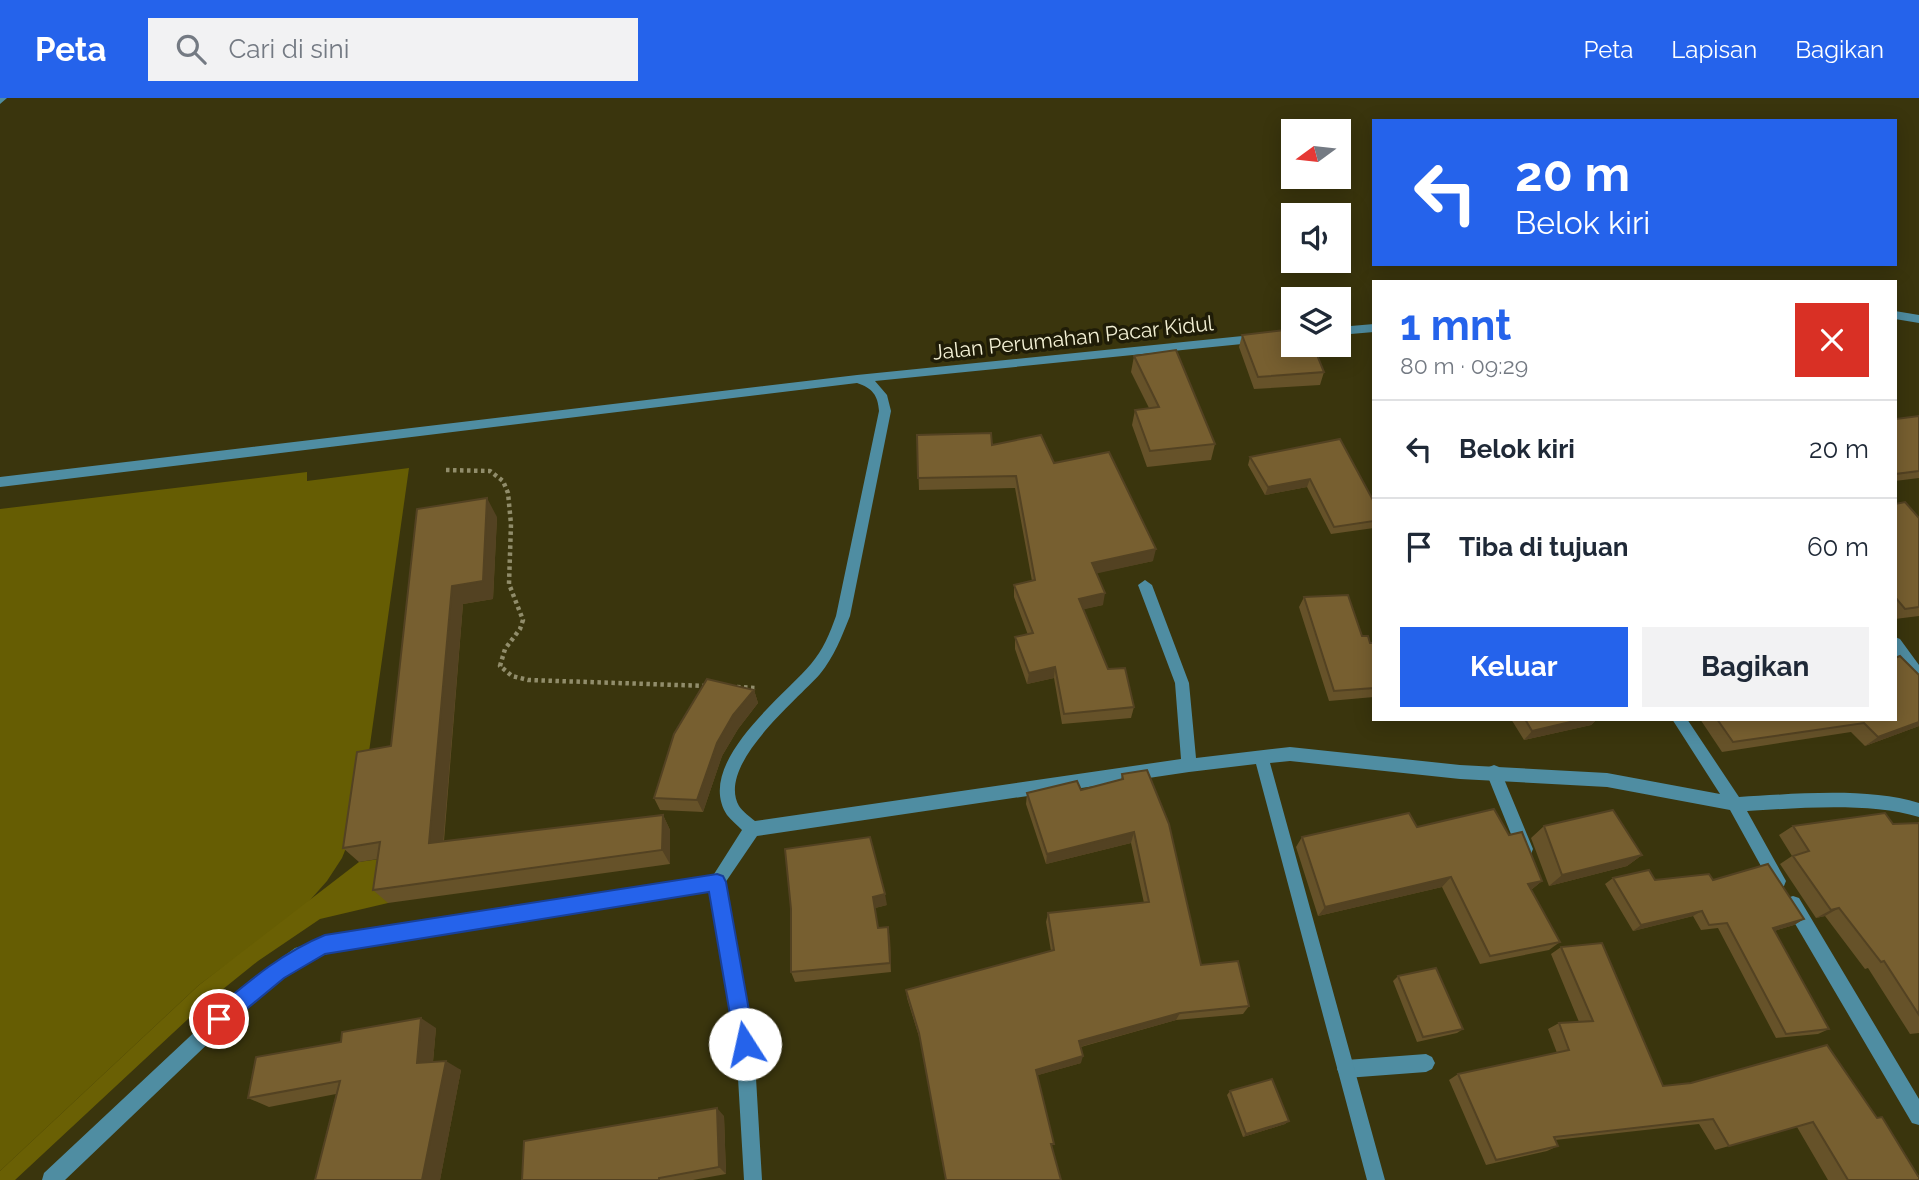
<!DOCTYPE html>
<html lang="id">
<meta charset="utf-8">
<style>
body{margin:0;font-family:Raleway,sans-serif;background:#f2f2f3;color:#1f2937;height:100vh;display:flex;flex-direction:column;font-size:26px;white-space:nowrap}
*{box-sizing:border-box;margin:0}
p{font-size:23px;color:#747a83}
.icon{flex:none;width:38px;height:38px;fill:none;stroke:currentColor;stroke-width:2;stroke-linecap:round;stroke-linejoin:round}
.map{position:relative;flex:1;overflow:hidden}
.side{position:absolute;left:1372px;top:182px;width:525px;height:441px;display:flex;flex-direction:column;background:#fff;border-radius:0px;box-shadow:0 4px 18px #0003}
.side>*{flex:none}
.hud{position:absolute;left:1372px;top:21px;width:525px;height:147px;border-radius:0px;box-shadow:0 4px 18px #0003;background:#2563eb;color:#fff;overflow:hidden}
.needle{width:46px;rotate:255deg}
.buttons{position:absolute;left:1281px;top:21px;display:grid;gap:14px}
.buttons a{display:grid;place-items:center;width:70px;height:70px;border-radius:0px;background:#fff;box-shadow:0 4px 18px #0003;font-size:35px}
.pin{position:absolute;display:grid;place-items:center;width:60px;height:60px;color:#fff;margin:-30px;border:4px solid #fff;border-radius:50%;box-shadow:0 2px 7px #0007}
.me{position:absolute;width:77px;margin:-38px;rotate:350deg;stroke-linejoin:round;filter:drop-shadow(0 0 5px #0008)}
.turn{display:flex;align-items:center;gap:24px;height:147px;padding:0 28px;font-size:32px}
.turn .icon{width:91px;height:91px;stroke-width:2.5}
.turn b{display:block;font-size:49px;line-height:60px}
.round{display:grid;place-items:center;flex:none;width:74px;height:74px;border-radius:0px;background:#f2f2f3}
.head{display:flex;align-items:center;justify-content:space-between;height:119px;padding:0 28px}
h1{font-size:42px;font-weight:700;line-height:52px;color:#2563eb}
.primary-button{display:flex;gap:14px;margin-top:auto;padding:14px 28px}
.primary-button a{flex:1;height:80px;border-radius:0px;background:#2563eb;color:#fff;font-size:28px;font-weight:700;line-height:80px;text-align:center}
.primary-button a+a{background:#f2f2f3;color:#1f2937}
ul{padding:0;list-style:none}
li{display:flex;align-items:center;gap:21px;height:98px;padding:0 28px;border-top:2px solid #e0e1e3}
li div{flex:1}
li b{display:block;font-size:26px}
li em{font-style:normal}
header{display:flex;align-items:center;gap:42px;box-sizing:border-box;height:98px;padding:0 35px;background:#2563eb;color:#fff}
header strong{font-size:33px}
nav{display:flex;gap:38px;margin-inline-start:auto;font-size:24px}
.search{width:490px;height:63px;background:#f2f2f3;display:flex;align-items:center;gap:18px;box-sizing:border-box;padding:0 24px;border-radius:0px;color:#747a83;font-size:26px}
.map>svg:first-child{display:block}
</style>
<header>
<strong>Peta</strong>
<div class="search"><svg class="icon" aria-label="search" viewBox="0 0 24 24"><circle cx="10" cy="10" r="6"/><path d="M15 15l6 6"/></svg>Cari di sini</div>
<nav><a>Peta</a><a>Lapisan</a><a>Bagikan</a></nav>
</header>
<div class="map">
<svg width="1919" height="1082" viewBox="0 0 1919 1082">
<rect width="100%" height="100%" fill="#3a350d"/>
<!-- green -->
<path fill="#665d03" d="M409 370 367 668 354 730 342 760 327 783 303 810 199 887 0 1073V411L307 374V383Z"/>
<!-- forest -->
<path fill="#6a6004" d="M393 759 388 805 320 821 258 863 202 908 15 1082H0V1073L199 887 359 764Z"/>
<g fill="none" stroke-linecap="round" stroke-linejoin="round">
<!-- path -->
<path stroke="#918d6b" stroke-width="4.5" stroke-dasharray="3.5 3.5" stroke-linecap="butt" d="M446 372 490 373 503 383 508 395 511 426 509 486 523 522 520 531 505 551 500 568 512 578 528 582 708 588
M737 589 757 590"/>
<!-- service -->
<path fill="#4f8da2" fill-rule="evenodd" d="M1494 667 1499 669 1533 751 1531 756 1525 758 1519 756 1486 674 1489 669Z
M717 776 723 779 725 784 723 789 717 792 349 849 306 863 261 895 65 1082H42L44 1075 249 883 295 850 349 833Z
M1426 956 1432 959 1435 965 1432 971 1426 974 1346 980 1340 977 1337 971 1340 965 1346 962Z"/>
<!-- minor -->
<path fill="#4f8da2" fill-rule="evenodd" d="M0 0H7L0 6Z
M1895 213 1919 217V225L1895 221Z
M1374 226V234L1339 237V229Z
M1293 233V241L875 283 887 297 891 313 850 518C842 538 834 559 820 576 796 603 716 667 739 708 743 714 750 719 755 723L1181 661 1175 585 1138 487 1145 482 1152 487 1189 585 1196 660 1290 649 1460 667 1607 675 1720 696 1672 621H1687L1739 699C1793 696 1868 689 1919 705V719C1870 704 1798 710 1747 713L1786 783 1784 788 1778 791 1772 788 1730 712 1607 689 1460 681 1290 663 1270 665 1385 1082H1367L1256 666 1189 674 757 738 725 785 754 946 762 1082H744L736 946 709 784 742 732C737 727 731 722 727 717 694 666 783 599 811 566 823 552 830 535 836 518L879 313C878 297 872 290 857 285L0 389V379L857 277Z
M1895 539 1900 541 1919 567V584L1914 582 1895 556Z
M1793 798 1799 800 1919 1001V1027L1912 1025 1787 812 1785 806 1787 800Z"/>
</g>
<!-- wall -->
<path fill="#665229" d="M1242 237 1324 274 1320 287 1254 291 1239 249Z
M1134 258 1215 346 1211 362 1147 369 1132 327 1135 312 1149 310 1131 274Z
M1919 318V380L1895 383V320L1896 321Z
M917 337 992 347 1054 365 1153 463 1096 475 1103 507 1083 511 1108 571 1134 609 1131 620 1062 626 1054 580 1027 586 1015 551V539L1028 537 1014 499V487L1032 483 1015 390 919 392Z
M1250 359 1374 404V430L1331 436 1307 389 1265 397 1248 367Z
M1895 406 1919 420V518L1895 521Z
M497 419 493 501 463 506 444 743 663 717 670 732V766L388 805 373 792 378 761 359 764 343 750Z
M1304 499 1362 538 1370 545H1374V599L1329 603 1299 509Z
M754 592 758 605 738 631 722 658 703 714 660 712 654 700Z
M1511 621H1597L1591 627 1524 642Z
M1700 621H1895L1919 628 1865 648 1851 634 1722 654Z
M1122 676 1201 867 1249 908 1243 916 1176 922 1081 949V965L1038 977 920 942 907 900 906 892 1051 853 1046 824 1048 815 1144 805 1131 745 1046 766 1026 706 1027 695 1081 692 1121 682Z
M1919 725V935L1910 936 1868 870 1865 871 1825 818 1816 820 1780 766 1792 758 1779 737 1793 728Z
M1544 728 1642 757 1627 768 1549 788 1531 740Z
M1417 729 1509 737 1542 783 1531 792 1560 844 1549 852 1480 866 1442 789 1318 818 1296 749 1302 739Z
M1613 780 1713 782 1804 821 1794 827 1774 833 1829 931 1818 936 1776 940 1718 830 1701 832 1693 818 1633 833 1605 786Z
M887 807 875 810 878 830 890 840 891 874 795 884 791 874V811Z
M1561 849 1663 988 1691 985 1827 947 1919 1082H1828L1797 1029 1715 1052 1699 1026 1555 1042 1558 1048 1547 1053 1486 1067 1449 982 1458 976 1557 955 1548 931 1559 925 1579 924 1551 856Z
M1398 878 1463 931 1457 935 1417 944 1393 883Z
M436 930 433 964 461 972 440 1082H315L336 996 269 1009 248 1000 341 944Z
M1230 993 1289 1023 1285 1026 1243 1039 1227 997Z
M724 1018 726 1076 693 1082H522Z"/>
<!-- shaded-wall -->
<path fill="#534222" d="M1310 381 1307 389 1265 397 1268 389Z
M487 400 497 419 493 501 463 506 442 759 429 745 452 488Z
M1156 451 1153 463 1090 477 1092 465Z
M1105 495 1103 507 1077 513 1079 501Z
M1055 569 1054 580 1027 586 1029 575Z
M754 592 758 605 738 631 722 658 703 714 697 702 717 645 733 617Z
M1583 621H1597L1591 627 1524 642 1532 633Z
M1919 624V628L1865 648 1878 639Z
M663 717 670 732V766L662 752Z
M1134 734 1131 745 1046 766 1047 756Z
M1642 757 1627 768 1549 788 1562 777Z
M1451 779 1442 789 1318 818 1325 809Z
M1542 783 1531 792 1528 786Z
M885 796 887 807 875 810 873 799Z
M1839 810 1825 818 1816 820 1831 812Z
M1702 813 1693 818 1633 833 1641 827Z
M1804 821 1794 827 1764 836 1773 830Z
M888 829 890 840 891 874 890 865Z
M1180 915 1176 922 1076 950 1079 943Z
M421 920 436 930 432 974 417 965Z
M1083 958 1081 965 1035 978 1036 972Z
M446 963 461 972 440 1082H422Z
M717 1010 724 1018 726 1076 719 1069Z
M1289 1023 1285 1026 1243 1039 1246 1036Z"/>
<!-- building -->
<path fill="#775f30" stroke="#534222" stroke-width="2" d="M1293 231V247H1313L1324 274 1258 279 1242 237Z
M1176 252 1215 346 1150 353 1135 312 1159 309 1134 258Z
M1919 318V373L1895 376V320L1896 321Z
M991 335 992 347 1041 337 1054 365 1109 354 1156 451 1092 465 1105 495 1079 501 1108 571 1125 570 1134 609 1064 616 1055 569 1029 575 1015 539 1033 535 1014 487 1035 482 1016 378 918 380 917 337Z
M1340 341 1374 404V423L1334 429 1310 381 1268 389 1250 359Z
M487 400 483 483 452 488 429 745 663 717 662 752 373 792 380 744 343 750 357 654 391 648 417 411Z
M1905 404 1919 420V509L1905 511 1895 499V406Z
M1348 497 1362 538H1368L1370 545H1374V590L1334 593 1304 499Z
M1900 558 1919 577V624L1878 639 1864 625 1733 644 1717 621H1895V560Z
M707 581 754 592 733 617 717 645 697 702 654 700 674 636Z
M1525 621H1583L1532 633Z
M1147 672 1169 726 1201 867 1238 863 1249 908 1180 915 1079 943 1083 958 1036 972 1054 1046H1051L1061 1082H946L919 935 906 892 1054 852 1048 815 1149 804 1134 734 1047 756 1027 695 1077 683 1081 692 1123 681 1122 676Z
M1494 711 1509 737 1522 734 1542 783 1528 786 1560 844 1490 858 1451 779 1325 809 1302 739 1409 715 1417 729Z
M1613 712 1642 757 1562 777 1544 728Z
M1885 715 1893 726 1919 725V917L1884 863 1881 864 1839 810 1831 812 1793 758 1809 753 1793 728Z
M870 739 885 796 873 799 878 830 888 829 890 865 791 874V811L785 751Z
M1768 766 1804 821 1773 830 1829 931 1786 936 1727 825 1709 827 1702 813 1641 827 1613 780 1649 772 1655 782 1709 776 1713 782Z
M1602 845 1663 988 1691 985 1827 947 1877 1020 1882 1019 1918 1078H1919V1082H1848L1813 1024 1729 1048 1713 1021 1554 1039 1558 1048 1496 1062 1458 976 1569 952 1559 925 1593 923 1561 849Z
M1436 870 1463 931 1423 939 1398 878Z
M421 920 417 965 446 963 422 1082H315L340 983 248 1000 256 959 341 944 342 934Z
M1272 981 1289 1023 1246 1036 1230 993Z
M717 1010 719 1069 659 1080V1082H522L524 1043Z"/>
<!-- route -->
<path fill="#2563eb" stroke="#184099" stroke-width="2" d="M717 776 723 778 726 784 755 946 752 954 745 956 738 954 735 946 709 794 325 856 284 880 226 928 219 931 212 928 209 921 212 914C248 884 281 855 325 837Z"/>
<g text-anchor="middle" stroke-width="7" stroke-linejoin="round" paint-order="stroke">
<!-- street labels -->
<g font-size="21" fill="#f3f0d5" stroke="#1f1c07">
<text transform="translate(1073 240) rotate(-6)" y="7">Jalan Perumahan Pacar Kidul</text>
</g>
</g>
</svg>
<div class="buttons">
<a><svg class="needle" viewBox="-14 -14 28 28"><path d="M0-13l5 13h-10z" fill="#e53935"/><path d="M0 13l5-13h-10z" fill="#747a83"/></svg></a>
<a><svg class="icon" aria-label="sound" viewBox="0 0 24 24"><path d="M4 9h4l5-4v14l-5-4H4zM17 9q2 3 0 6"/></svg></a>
<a><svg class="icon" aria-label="layers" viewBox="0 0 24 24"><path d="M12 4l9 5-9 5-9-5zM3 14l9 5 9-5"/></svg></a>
</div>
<div class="pin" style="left:219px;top:921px;background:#d93025"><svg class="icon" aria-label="arrive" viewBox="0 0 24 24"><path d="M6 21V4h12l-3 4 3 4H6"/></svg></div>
<svg class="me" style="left:745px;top:946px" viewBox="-20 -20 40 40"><circle r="19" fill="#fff"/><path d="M0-13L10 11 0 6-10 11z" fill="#2563eb"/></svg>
<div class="hud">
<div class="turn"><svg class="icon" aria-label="left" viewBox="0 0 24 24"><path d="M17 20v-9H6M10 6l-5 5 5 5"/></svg><div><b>20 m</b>Belok kiri</div></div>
</div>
<section class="side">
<div class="head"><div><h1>1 mnt</h1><p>80 m · 09:29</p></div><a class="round" style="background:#d93025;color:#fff"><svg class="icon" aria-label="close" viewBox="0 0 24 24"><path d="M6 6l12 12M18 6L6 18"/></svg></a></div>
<ul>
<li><svg class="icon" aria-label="left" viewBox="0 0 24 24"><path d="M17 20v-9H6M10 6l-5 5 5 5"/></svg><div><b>Belok kiri</b></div><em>20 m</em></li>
<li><svg class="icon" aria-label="arrive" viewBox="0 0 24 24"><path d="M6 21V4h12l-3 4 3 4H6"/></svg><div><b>Tiba di tujuan</b></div><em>60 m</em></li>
</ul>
<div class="primary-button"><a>Keluar</a><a>Bagikan</a></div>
</section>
</div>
